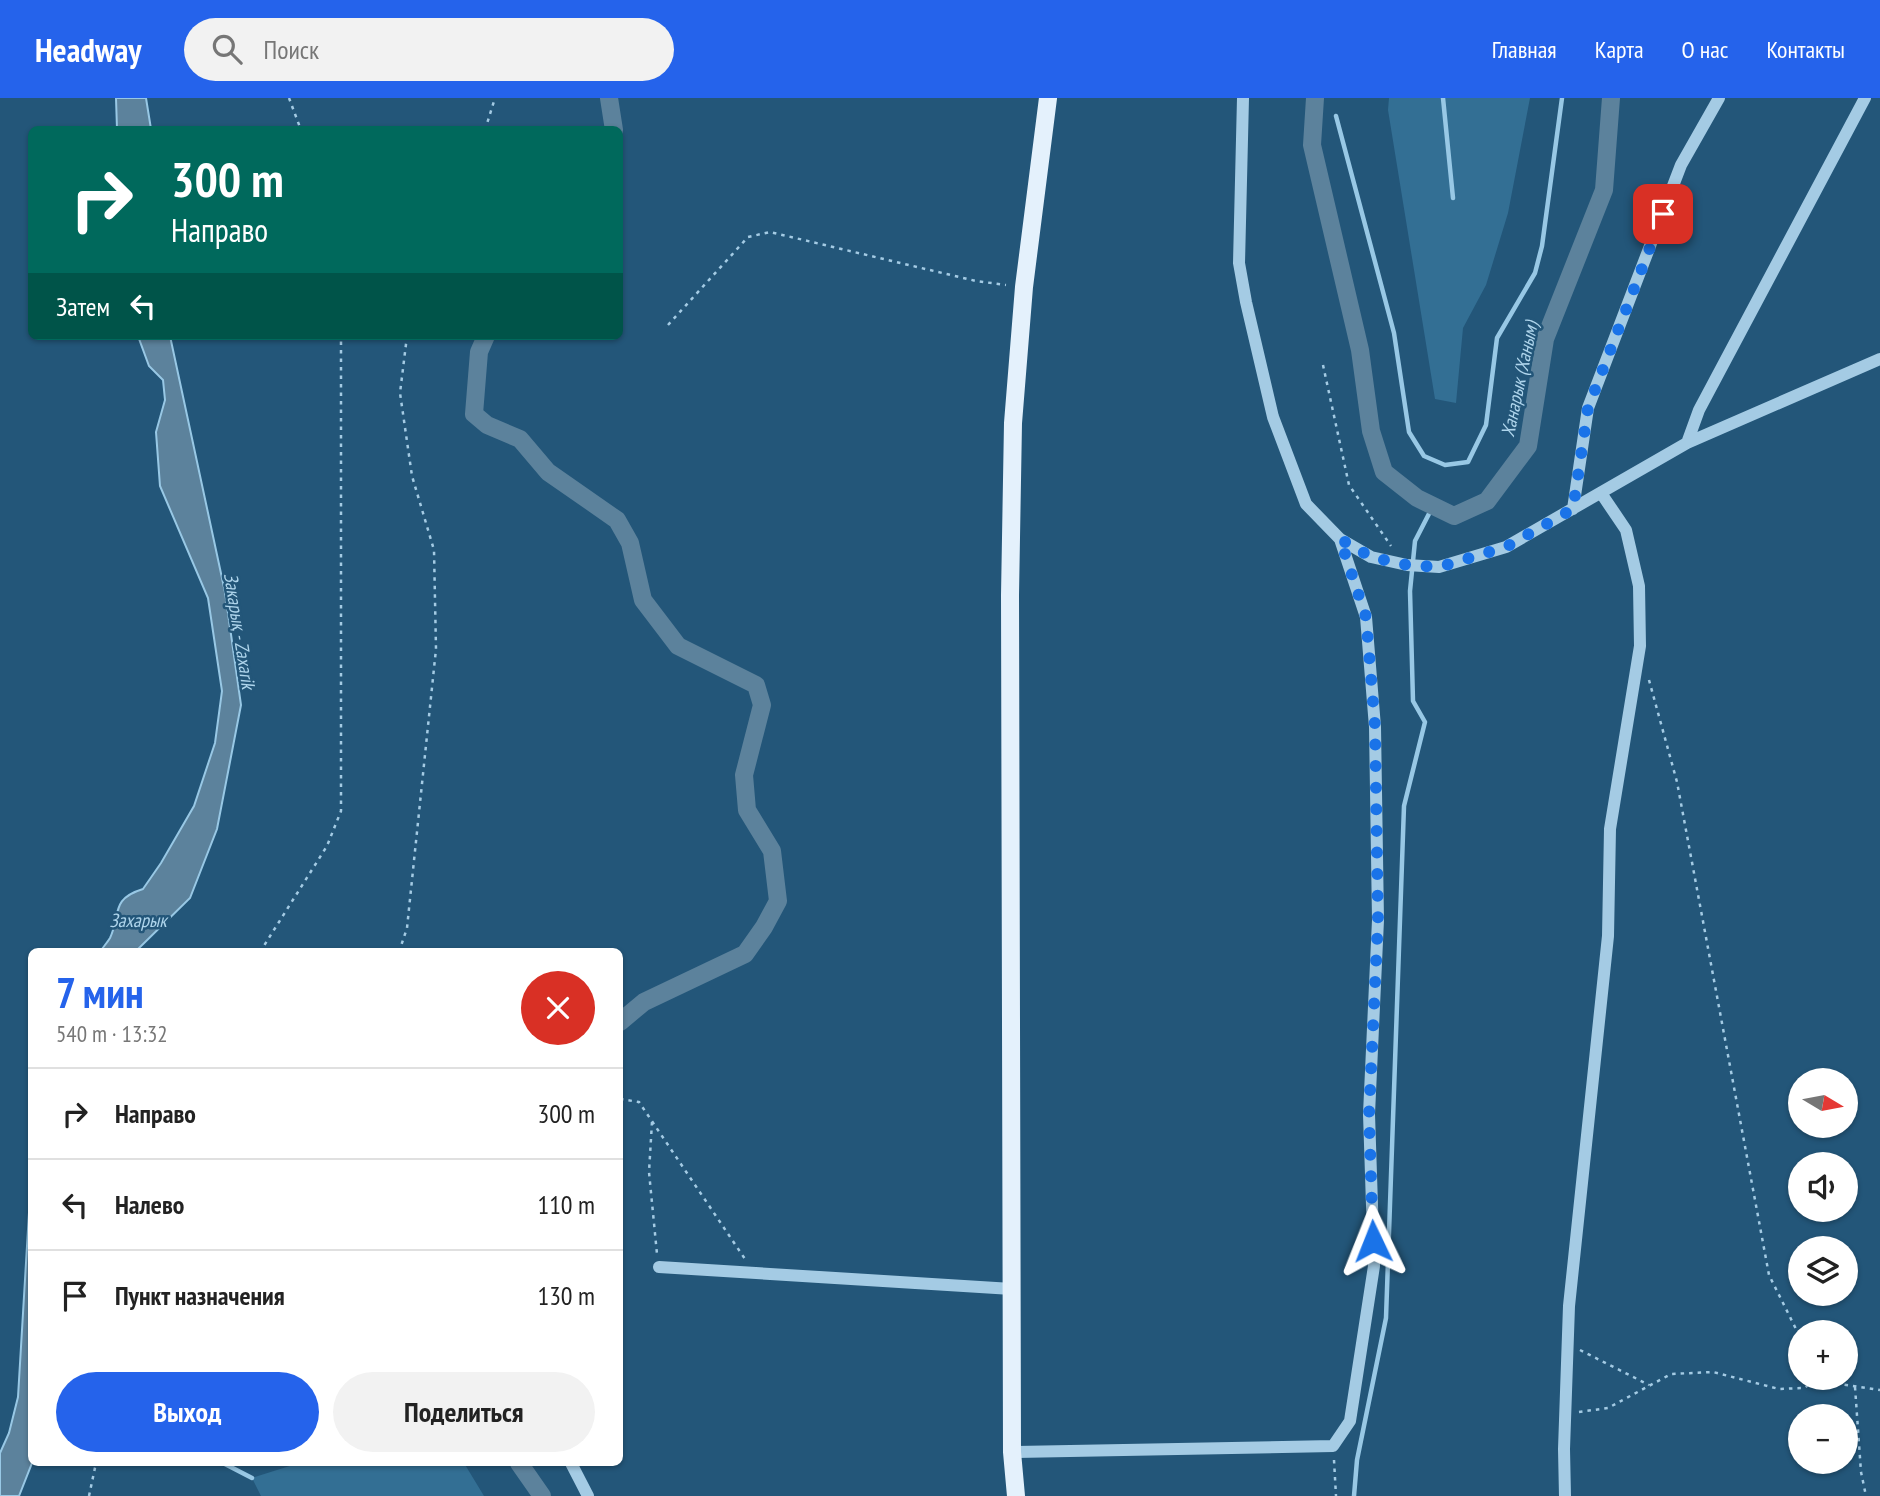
<!DOCTYPE html>
<html lang="ru">
<meta charset="utf-8">
<style>
body{margin:0;font-family:"PT Sans Narrow",sans-serif;background:#f2f2f2;color:#222;height:100vh;display:flex;flex-direction:column;font-size:26px;white-space:nowrap}
*{box-sizing:border-box;margin:0}
p{font-size:23px;color:#767676}
.icon{flex:none;width:38px;height:38px;fill:none;stroke:currentColor;stroke-width:2;stroke-linecap:round;stroke-linejoin:round}
.map{position:relative;flex:1;overflow:hidden}
.details{position:absolute;left:28px;top:850px;width:595px;height:518px;display:flex;flex-direction:column;background:#fff;border-radius:10px;box-shadow:0 2px 5px #0004}
.details>*{flex:none}
.top-card{position:absolute;left:28px;top:28px;width:595px;height:214px;border-radius:10px;box-shadow:0 2px 5px #0004;background:#00695c;color:#fff;overflow:hidden}
.needle{width:46px;rotate:100deg}
.fabs{position:absolute;left:1788px;top:970px;display:grid;gap:14px}
.fabs a{display:grid;place-items:center;width:70px;height:70px;border-radius:50%;background:#fff;box-shadow:0 2px 5px #0004;font-size:35px}
.pin{position:absolute;display:grid;place-items:center;width:60px;height:60px;color:#fff;margin:-30px;border-radius:14px;box-shadow:0 4px 10px #0006}
.me{position:absolute;width:77px;margin:-38px;rotate:358deg;stroke-linejoin:round;filter:drop-shadow(0 0 5px #0008)}
.turn{display:flex;align-items:center;gap:24px;height:147px;padding:0 28px;font-size:32px}
.turn .icon{width:91px;height:91px;stroke-width:2.5}
.turn b{display:block;font-size:49px;line-height:60px}
.then{display:flex;align-items:center;height:66px;padding:0 28px;background:#0003;gap:14px;font-size:26px}
.round{display:grid;place-items:center;flex:none;width:74px;height:74px;border-radius:37px;background:#f2f2f2}
.headline{display:flex;align-items:center;justify-content:space-between;height:119px;padding:0 28px}
h1{font-size:42px;font-weight:600;line-height:52px;color:#2563eb}
.primary-button{display:flex;gap:14px;margin-top:auto;padding:14px 28px}
.primary-button a{flex:1;height:80px;border-radius:42px;background:#2563eb;color:#fff;font-size:28px;font-weight:600;line-height:80px;text-align:center}
.primary-button a+a{background:#f2f2f2;color:#222}
ul{padding:0;list-style:none}
li{display:flex;align-items:center;gap:21px;height:91px;padding:0 28px;border-top:2px solid #e0e0e0}
li div{flex:1}
li b{display:block;font-size:26px}
li em{font-style:normal}
header{display:flex;align-items:center;gap:42px;box-sizing:border-box;height:98px;padding:0 35px;background:#2563eb;color:#fff}
header strong{font-size:33px}
nav{display:flex;gap:38px;margin-inline-start:auto;font-size:24px}
.search{width:490px;height:63px;background:#f2f2f2;display:flex;align-items:center;gap:18px;box-sizing:border-box;padding:0 24px;border-radius:38px;color:#767676;font-size:26px}
.map>svg:first-child{display:block}
</style>
<header>
<strong>Headway</strong>
<div class="search"><svg class="icon" aria-label="search" viewBox="0 0 24 24"><circle cx="10" cy="10" r="6"/><path d="M15 15l6 6"/></svg>Поиск</div>
<nav><a>Главная</a><a>Карта</a><a>О нас</a><a>Контакты</a></nav>
</header>
<div class="map">
<svg width="1880" height="1398" viewBox="0 0 1880 1398">
<rect width="100%" height="100%" fill="#235679"/>
<!-- green -->
<path fill="#336f94" d="M1389 0H1530L1508 115 1486 187 1463 230 1456 305 1435 301 1388 12Z
M347 1365H464L484 1398H261L252 1380 296 1366 343 1367Z"/>
<!-- water -->
<path fill="#5c829c" stroke="#98c8e5" stroke-width="2" d="M116 0H146L151 31H117Z
M138 238H170L225 494 241 607 217 731 190 800 135 854H100C103 849 107 845 110 840 121 817 110 801 143 791L161 765 194 708 215 645 222 593 208 500 160 388 156 334 165 302 163 282 149 268Z
M31 1081 32 1365 19 1398H0V1355L9 1335 18 1299Z"/>
<g fill="none" stroke-linecap="round" stroke-linejoin="round">
<!-- stream -->
<path stroke="#98c8e5" stroke-width="4.5" d="M1443 0 1453 100
M1336 18 1394 235 1409 334 1424 358 1445 367 1468 364 1486 327 1497 240 1535 175 1542 148 1562 0
M223 1365 252 1380
M1354 1398 1357 1362 1386 1220 1404 708 1425 624 1413 603 1410 493 1415 443 1433 408"/>
<!-- canal -->
<path stroke="#5c829c" stroke-width="18" d="M609 0 614 32
M1315 0 1312 47 1360 252 1371 333 1384 374 1417 400 1454 418 1487 403 1528 348 1545 241 1604 92 1611 0
M486 238 479 254 474 316 487 327 520 341 548 374 617 422 630 445 643 502 678 548 756 587 762 607 744 677 747 712 772 753 778 803 764 829 745 856 644 904 620 924
M519 1365 542 1398"/>
<!-- path -->
<path stroke="#a4cbe4" stroke-width="2.5" stroke-dasharray="3.5 5" stroke-linecap="butt" d="M289 0 301 32
M485 32 495 0
M668 227 748 139 770 134 976 183 1006 187
M1323 267 1349 387 1391 448
M1649 582 1677 684 1769 1177 1801 1241
M260 854 327 748 341 713V238
M399 854 407 830 436 551 434 452 412 378 400 295 407 238
M620 1001 639 1004 745 1161
M652 1024 649 1074 657 1156
M1580 1252 1649 1287
M1830 1279 1839 1286 1880 1292
M1855 1289 1861 1374 1866 1398
M1579 1314 1608 1310 1671 1276 1713 1274 1779 1291 1804 1290 1820 1279
M1334 1362 1336 1398
M89 1398 96 1365"/>
<!-- minor -->
<path stroke="#a4cbe4" stroke-width="12" d="M1243 0 1239 165 1246 204 1273 319 1306 406 1340 441 1371 459 1407 467 1439 469 1506 449 1687 345 1880 261
M1687 345 1699 312 1865 0
M1573 411 1588 310 1681 67 1719 0
M659 1169 1012 1191
M1012 1354 1333 1348 1350 1323 1374 1168 1369 1016 1378 822 1375 629 1366 519 1340 441
M571 1365 588 1398
M1565 1398 1564 1351 1569 1208 1608 838 1610 731 1640 548 1639 488 1626 432 1601 395"/>
<!-- major -->
<path stroke="#e4f1fc" stroke-width="18" d="M1016 1398 1012 1354 1010 497 1013 325 1024 189 1048 0"/>
</g>
<g fill="none" stroke-linecap="round" stroke-linejoin="round">
<!-- route -->
<path stroke="#1a73e8" stroke-width="12" stroke-dasharray="0 21.6" d="M1373 1143 1369 1016 1378 822 1375 628 1366 519 1340 441 1371 459 1407 467 1439 469 1506 449 1573 411 1588 310 1663 116"/>
</g>
<g text-anchor="middle" stroke-width="5" stroke-linejoin="round" paint-order="stroke">
<!-- water labels -->
<g font-size="19" font-style="italic" fill="#afd5ec" stroke="#235679">
<text transform="translate(1519 281) rotate(-78)" y="7">Ханарык (Ханым)</text>
<text transform="translate(240 533) rotate(81)" y="7">Закарық - Zaxarik</text>
<text x="138" y="829">Захарык</text>
</g>
</g>
</svg>
<div class="fabs">
<a><svg class="needle" viewBox="-14 -14 28 28"><path d="M0-13l5 13h-10z" fill="#e53935"/><path d="M0 13l5-13h-10z" fill="#767676"/></svg></a>
<a><svg class="icon" aria-label="sound" viewBox="0 0 24 24"><path d="M4 9h4l5-4v14l-5-4H4zM17 9q2 3 0 6"/></svg></a>
<a><svg class="icon" aria-label="layers" viewBox="0 0 24 24"><path d="M12 4l9 5-9 5-9-5zM3 14l9 5 9-5"/></svg></a>
<a>+</a>
<a>−</a>
</div>
<div class="pin" style="left:1663px;top:116px;background:#d93025"><svg class="icon" aria-label="arrive" viewBox="0 0 24 24"><path d="M6 21V4h12l-3 4 3 4H6"/></svg></div>
<svg class="me" style="left:1373px;top:1143px" viewBox="-20 -20 40 40"><path d="M0-17L14 15 0 8-14 15z" fill="#1a73e8" stroke="#fff" stroke-width="4"/></svg>
<div class="top-card">
<div class="turn"><svg class="icon" aria-label="right" viewBox="0 0 24 24"><path d="M7 20v-9h11M14 6l5 5-5 5"/></svg><div><b>300 m</b>Направо</div></div>
<div class="then">Затем<svg class="icon" aria-label="left" viewBox="0 0 24 24"><path d="M17 20v-9H6M10 6l-5 5 5 5"/></svg></div>
</div>
<section class="details">
<div class="headline"><div><h1>7 мин</h1><p>540 m · 13:32</p></div><a class="round" style="background:#d93025;color:#fff"><svg class="icon" aria-label="close" viewBox="0 0 24 24"><path d="M6 6l12 12M18 6L6 18"/></svg></a></div>
<ul>
<li><svg class="icon" aria-label="right" viewBox="0 0 24 24"><path d="M7 20v-9h11M14 6l5 5-5 5"/></svg><div><b>Направо</b></div><em>300 m</em></li>
<li><svg class="icon" aria-label="left" viewBox="0 0 24 24"><path d="M17 20v-9H6M10 6l-5 5 5 5"/></svg><div><b>Налево</b></div><em>110 m</em></li>
<li><svg class="icon" aria-label="arrive" viewBox="0 0 24 24"><path d="M6 21V4h12l-3 4 3 4H6"/></svg><div><b>Пункт назначения</b></div><em>130 m</em></li>
</ul>
<div class="primary-button"><a>Выход</a><a>Поделиться</a></div>
</section>
</div>
